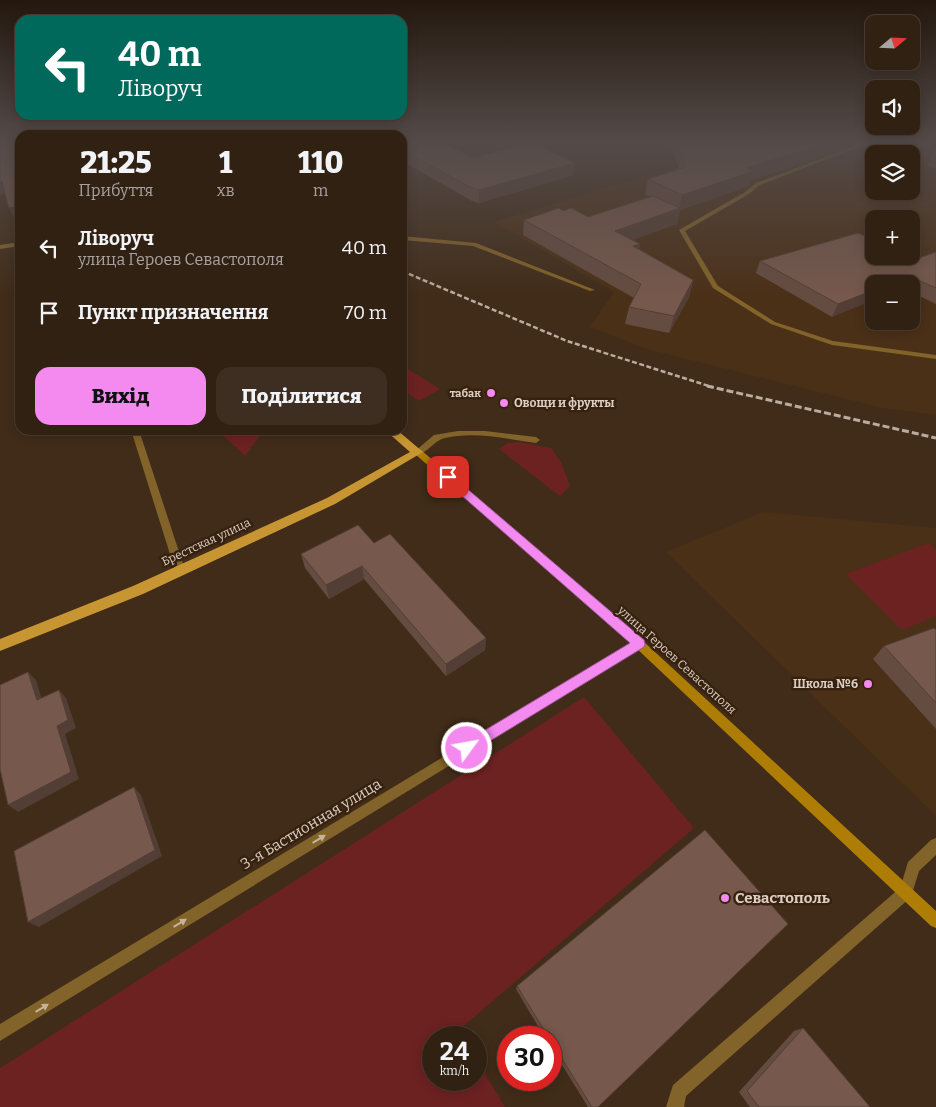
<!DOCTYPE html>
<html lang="uk">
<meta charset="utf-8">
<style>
body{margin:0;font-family:Bitter,serif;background:#3d2e21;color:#f1f3f6;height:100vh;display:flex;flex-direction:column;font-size:19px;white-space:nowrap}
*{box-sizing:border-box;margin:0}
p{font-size:16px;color:#a8a3a0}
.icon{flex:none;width:28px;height:28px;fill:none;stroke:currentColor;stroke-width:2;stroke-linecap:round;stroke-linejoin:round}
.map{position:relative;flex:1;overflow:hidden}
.details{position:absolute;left:15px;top:130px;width:392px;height:305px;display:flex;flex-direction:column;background:#312113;border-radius:15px;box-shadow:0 2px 12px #0003,0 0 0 1px #4c3e33}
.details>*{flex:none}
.hud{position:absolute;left:15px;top:15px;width:392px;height:105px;border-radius:15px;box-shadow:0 2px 12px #0003,0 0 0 1px #4c3e33;background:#00695c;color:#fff;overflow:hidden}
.needle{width:32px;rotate:71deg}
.controls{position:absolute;left:865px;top:15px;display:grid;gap:10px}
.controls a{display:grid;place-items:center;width:55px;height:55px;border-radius:10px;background:#312113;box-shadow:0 2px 12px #0003,0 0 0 1px #4c3e33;font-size:25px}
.speed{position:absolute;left:422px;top:1026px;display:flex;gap:10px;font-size:25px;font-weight:700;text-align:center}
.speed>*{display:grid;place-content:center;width:65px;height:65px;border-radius:50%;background:#312113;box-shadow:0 2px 12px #0003,0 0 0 1px #4c3e33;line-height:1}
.speed small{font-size:12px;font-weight:400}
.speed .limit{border:8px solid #d22;background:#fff;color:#111}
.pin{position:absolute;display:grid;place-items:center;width:42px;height:42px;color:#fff;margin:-21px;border-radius:10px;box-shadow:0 2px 8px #0006}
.me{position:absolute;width:55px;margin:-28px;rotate:58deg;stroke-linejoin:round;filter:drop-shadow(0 0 4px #0008)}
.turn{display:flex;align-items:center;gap:18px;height:105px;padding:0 20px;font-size:22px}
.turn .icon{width:65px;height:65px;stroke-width:2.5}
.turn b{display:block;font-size:35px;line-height:42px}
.eta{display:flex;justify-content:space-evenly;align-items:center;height:85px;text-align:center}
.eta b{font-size:30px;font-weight:800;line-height:35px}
.cta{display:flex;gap:10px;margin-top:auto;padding:10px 20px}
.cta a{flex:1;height:58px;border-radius:15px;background:#f489f0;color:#111;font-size:20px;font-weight:800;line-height:58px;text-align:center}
.cta a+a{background:#3d2e21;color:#f1f3f6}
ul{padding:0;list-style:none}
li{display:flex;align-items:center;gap:15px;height:65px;padding:0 20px}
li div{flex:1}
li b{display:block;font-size:19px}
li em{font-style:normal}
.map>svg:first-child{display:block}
</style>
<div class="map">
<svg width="936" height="1107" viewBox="0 0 936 1107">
<rect width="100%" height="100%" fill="#412c19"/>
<!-- built -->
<path fill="#4b3018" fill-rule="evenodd" d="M758 141H936V415L883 408 647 349 590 327 614 292 494 222ZM874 154H911V191H874ZM874 219H911V256H874ZM874 284H911V321H874Z
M763 512 936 528V816L666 552Z"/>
<!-- green -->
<path fill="#6c2221" d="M403 366 440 389 419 401 403 390Z
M218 430H264L245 456Z
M518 442 551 448 561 462 570 486 560 496 499 449 508 443Z
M929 543 936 550V616L902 630 846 574Z
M584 697 694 828 459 1030 463 1037 434 1038V1080H476V1059L505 1107H0V1068Z"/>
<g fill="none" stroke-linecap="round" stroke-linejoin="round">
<!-- lane -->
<path fill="#826329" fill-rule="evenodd" d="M869 141H874L760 185 749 194 685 231 718 286 775 322 833 341 936 355V359L832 345 771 324 713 288 679 230 745 192 756 183Z
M20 242V246L0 249V245Z
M131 430H139L185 570 184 573H176L175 570Z
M936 838V855L919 871 911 897 906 899 901 897 899 892 908 862 931 840Z"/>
<!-- street -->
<path fill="#826329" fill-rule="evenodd" d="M402 236 476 243 595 290 590 291 473 246 402 240Z
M458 431H485L536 437 540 440 536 443C507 439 474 431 445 438 434 440 426 456 415 454L414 452 434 435Z
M639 639 643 641 645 644 643 647 0 1041V1024Z
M906 885 911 887 913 892 911 897 686 1096 684 1107H666L673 1085 901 887Z"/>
<!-- secondary -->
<path fill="#ae7d06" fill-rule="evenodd" d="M418 449 421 450 643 641 936 911V928L931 926 635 647 415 454 414 452 415 450Z"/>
<!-- primary -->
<path fill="#c79531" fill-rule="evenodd" d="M385 430H397L423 452 335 504 143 594 0 651V639L133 586 327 498 410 452Z"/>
<!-- rail-far1 -->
<path stroke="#bbac9f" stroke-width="2.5" stroke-dasharray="5 2.5" stroke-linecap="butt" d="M402 271 567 341 712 387"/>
<!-- rail -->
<path stroke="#bbac9f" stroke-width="3" stroke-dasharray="7 3" stroke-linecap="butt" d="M707 386 936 438"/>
</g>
<!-- wall -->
<path fill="#654c41" d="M402 141 473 158 575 163 574 175 479 203 472 201 402 161Z
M670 141H741L746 142 824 156 751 180 749 186 680 210 677 224 632 240 640 244 639 249 693 280 689 297 669 333 625 324 629 307 634 298 523 235 524 220 588 217 650 197 645 194 648 179 679 169Z
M936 150V169L927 166 934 151Z
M936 252V304L911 292V284H874L832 317 756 273 760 261 916 259Z
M374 543 486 638 485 650 446 676 364 579 329 599 305 568 301 554Z
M936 630V729L873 659 884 646Z
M517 986 598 1107H588L551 1047V1038H545L516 989Z
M803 1028 870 1107H750L739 1092 794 1031Z"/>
<!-- shaded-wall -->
<path fill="#533e35" d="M829 142 824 156 751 180 749 186 680 210 677 224 613 247 615 231 679 209 682 195 747 168Z
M575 163 574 175 479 203V190Z
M0 181H2L9 193 0 195Z
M20 206V221H16L9 208Z
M640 244 637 260 633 246Z
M909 276 906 284H890Z
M693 280 689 297 669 333 674 316Z
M874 290V300L832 317 838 304Z
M362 566 364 579 329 599 326 585Z
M486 638 485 650 446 676V664Z
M28 672 36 680 45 709 37 700Z
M59 690 66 698 76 728 65 734 79 779 18 812 8 805Z
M134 787 141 795 162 856 39 927 28 922Z"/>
<!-- building -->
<path fill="#76584c" stroke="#533e35" d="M15 141H20V206L9 208 2 181H0V143Z
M402 141H440L473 158 531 143 575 163 479 190 472 188 402 150Z
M677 141H741L746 142 752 141H826L829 142 747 168 754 171 682 195 648 179 686 167Z
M653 196 680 208 615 231 640 244 633 246 693 280 674 316 629 307 641 284 524 220 559 208 563 211 571 208 588 217Z
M858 233 874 240V256H910L916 259 936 252V288L909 276 890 284H874V290L838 304 760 261Z
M358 525 374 543 390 534 486 638 446 664 362 566 326 585 301 554Z
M934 628 936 630V703L884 646Z
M28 672 37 700 59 690 68 720 57 726 71 772 8 805 0 769V685Z
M134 787 155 850 28 922 14 851Z
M705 830 788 924 598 1107H592L551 1041V1038H549L517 986Z
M803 1028 870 1107H759L747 1091Z"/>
<!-- one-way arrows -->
<defs><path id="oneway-solid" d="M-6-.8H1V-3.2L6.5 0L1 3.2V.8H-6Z" transform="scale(1.25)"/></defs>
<g fill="#c6b39c">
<use href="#oneway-solid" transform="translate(319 839) rotate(-31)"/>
<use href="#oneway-solid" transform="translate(180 923) rotate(-31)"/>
<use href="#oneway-solid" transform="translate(42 1008) rotate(-31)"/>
</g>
<!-- sky -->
<linearGradient id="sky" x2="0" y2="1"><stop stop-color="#24180e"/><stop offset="0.48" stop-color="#544b49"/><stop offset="1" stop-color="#544b49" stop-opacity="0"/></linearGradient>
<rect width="936" height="296" fill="url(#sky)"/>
<!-- route -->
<path fill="#f489f0" stroke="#9f599c" d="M448 474 451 475 644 640 645 644 644 647 467 755 462 753 460 748 462 744 630 643 444 480 443 477Z"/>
<!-- markers -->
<g fill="#f489f0" stroke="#37220f" stroke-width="2">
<circle cx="491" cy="393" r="5"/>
<circle cx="504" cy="403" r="5"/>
<circle cx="868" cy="684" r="5"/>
<circle cx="725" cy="898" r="5"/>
</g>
<g text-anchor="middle" stroke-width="5" stroke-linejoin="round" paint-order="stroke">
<!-- far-poi labels -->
<g font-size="11" font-weight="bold" fill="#dccec3" stroke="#37220f" text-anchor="end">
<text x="481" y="397">табак</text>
</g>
<!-- poi labels -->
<g font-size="12" font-weight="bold" fill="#dccec3" stroke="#37220f" text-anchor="start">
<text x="514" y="407">Овощи и фрукты</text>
<text x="858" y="688" text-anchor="end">Школа №6</text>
</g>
<!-- street labels -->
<g font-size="12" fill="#dccec3" stroke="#37220f">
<text transform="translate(206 542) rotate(-25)" y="4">Брестская улица</text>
<text transform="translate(677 660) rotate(42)" y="4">улица Героев Севастополя</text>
</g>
<!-- near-street labels -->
<g font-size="15" fill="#dccec3" stroke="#37220f">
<text transform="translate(311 824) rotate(-31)" y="5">3-я Бастионная улица</text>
</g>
<!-- near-poi labels -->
<g font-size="15" font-weight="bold" fill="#dccec3" stroke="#37220f" text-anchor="start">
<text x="735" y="903">Севастополь</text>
</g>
</g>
</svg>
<div class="controls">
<a><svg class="needle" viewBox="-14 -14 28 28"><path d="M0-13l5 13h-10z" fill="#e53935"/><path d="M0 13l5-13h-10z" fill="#a8a3a0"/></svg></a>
<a><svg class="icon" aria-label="sound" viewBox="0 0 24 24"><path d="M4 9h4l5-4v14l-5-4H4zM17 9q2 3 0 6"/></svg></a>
<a><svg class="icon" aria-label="layers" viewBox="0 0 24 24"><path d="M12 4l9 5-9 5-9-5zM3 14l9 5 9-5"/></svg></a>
<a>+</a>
<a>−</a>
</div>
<div class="speed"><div>24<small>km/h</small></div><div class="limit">30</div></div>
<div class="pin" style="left:448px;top:477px;background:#d93025"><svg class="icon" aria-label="arrive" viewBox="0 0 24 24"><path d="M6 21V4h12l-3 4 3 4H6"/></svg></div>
<svg class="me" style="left:467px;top:748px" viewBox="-20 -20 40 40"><circle r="17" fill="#f489f0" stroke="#fff" stroke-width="3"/><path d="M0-11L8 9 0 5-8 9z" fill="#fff"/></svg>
<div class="hud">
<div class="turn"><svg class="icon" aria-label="left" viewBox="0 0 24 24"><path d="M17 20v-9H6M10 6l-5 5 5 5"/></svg><div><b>40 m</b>Ліворуч</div></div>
</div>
<section class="details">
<div class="eta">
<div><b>21:25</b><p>Прибуття</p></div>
<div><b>1</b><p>хв</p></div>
<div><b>110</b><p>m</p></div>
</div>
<ul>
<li><svg class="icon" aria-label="left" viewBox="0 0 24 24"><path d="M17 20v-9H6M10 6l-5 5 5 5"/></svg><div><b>Ліворуч</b><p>улица Героев Севастополя</p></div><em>40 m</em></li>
<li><svg class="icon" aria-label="arrive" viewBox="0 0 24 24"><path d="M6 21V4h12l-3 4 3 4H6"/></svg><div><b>Пункт призначення</b></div><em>70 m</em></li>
</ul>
<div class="cta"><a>Вихід</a><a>Поділитися</a></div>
</section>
</div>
